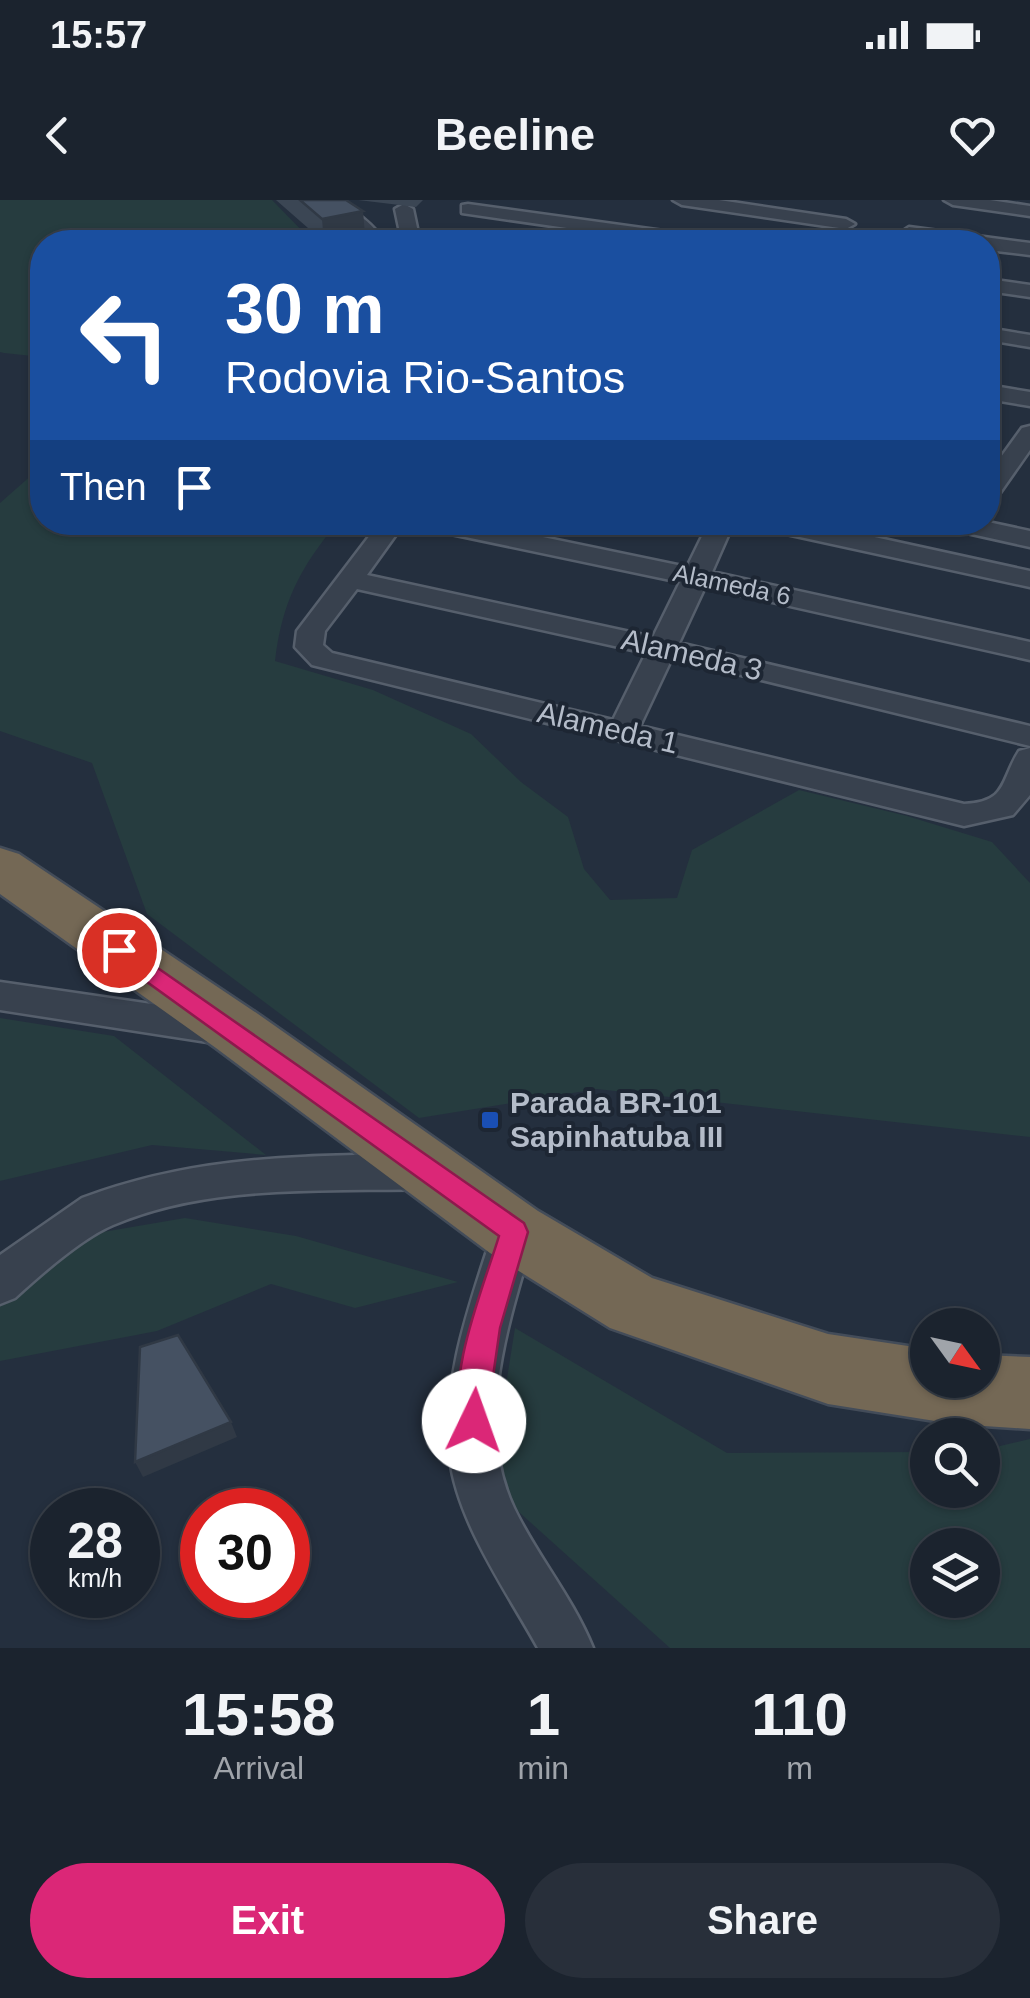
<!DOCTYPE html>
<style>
body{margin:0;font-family:Arial,sans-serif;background:#282f3a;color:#f1f3f6;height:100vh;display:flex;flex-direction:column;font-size:38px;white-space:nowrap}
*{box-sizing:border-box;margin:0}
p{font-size:32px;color:#a0a4aa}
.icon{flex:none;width:55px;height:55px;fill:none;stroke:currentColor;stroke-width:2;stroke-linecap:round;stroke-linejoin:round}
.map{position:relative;height:1448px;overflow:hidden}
.sheet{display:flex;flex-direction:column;background:#1b232e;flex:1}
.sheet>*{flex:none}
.top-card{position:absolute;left:30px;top:30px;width:970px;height:305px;border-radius:40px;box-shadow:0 2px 8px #0004,0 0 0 2px #39404a;background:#1a4fa0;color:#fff;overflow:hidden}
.needle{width:65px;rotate:123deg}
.tools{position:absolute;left:910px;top:1108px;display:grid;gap:20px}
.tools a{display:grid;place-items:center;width:90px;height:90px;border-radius:50%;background:#1b232e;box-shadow:0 2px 8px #0004,0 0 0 2px #39404a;font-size:50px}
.speed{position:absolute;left:30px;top:1288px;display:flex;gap:20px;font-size:50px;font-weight:700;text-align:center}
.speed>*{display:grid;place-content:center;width:130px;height:130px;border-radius:50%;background:#1b232e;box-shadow:0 2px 8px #0004,0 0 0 2px #39404a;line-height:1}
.speed small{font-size:25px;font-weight:400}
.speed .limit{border:15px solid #d22;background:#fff;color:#111}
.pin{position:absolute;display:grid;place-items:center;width:85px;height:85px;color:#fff;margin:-42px;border:5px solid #fff;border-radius:50%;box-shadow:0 2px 10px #0007}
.me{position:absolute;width:110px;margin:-55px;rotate:3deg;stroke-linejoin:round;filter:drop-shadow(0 0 8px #0008)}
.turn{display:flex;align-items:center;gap:35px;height:210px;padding:0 30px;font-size:45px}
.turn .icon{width:130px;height:130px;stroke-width:2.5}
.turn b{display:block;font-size:70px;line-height:85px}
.then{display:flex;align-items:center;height:95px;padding:0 30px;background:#0003;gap:20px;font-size:38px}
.eta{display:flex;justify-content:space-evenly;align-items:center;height:170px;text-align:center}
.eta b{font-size:60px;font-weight:700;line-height:70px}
.button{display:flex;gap:20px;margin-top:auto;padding:20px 30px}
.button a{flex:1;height:115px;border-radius:60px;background:#db2777;color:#fff;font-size:40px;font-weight:700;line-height:115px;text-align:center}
.button a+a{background:#282f3a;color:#f1f3f6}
.status{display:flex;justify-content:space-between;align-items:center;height:70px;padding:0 50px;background:#1b232e;direction:ltr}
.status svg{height:28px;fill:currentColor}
header{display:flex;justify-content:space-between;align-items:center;height:130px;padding:0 30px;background:#1b232e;font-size:45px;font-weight:700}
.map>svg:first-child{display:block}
</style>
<div class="status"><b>15:57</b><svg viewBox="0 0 49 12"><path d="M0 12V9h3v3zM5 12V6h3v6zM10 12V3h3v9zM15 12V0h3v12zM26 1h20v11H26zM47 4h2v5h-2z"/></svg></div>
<header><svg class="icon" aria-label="back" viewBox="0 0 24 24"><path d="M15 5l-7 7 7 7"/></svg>Beeline<svg class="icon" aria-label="heart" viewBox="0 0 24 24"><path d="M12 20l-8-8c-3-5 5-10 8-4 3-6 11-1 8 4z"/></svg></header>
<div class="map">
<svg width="1030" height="1448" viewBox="0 0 1030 1448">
<rect width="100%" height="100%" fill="#242f3e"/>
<!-- green -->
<path fill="#263c3f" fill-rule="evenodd" d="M0 0H272L313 42H42V157L4 153 0 152Z
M42 266V322L337 323C300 368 282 402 275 461L373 490 471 534 521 582 568 617 584 669 610 700 677 698 692 650 799 590 907 616 992 642 1030 683V937L597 889 419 918 147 714 92 563 0 531V303Z
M0 818 114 836 266 955 152 945 0 981Z
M185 1018 296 1036 458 1082 355 1108 271 1084 157 1131 0 1161V1065L50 1041Z
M515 1128 727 1253 927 1252 928 1290H982L983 1250 1030 1239V1448H670L490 1286ZM928 1345H982V1400H928Z"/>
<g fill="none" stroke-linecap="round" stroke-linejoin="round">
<defs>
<path id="street" d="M314 0C345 0 367 18 386 42H367L353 27Z
M673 0H719L846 19 855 24 846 29 682 5Z
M944 0H990L1030 6V16L953 5Z
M404 4 413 9 420 42H402L395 9Z
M468 4 700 36 709 42H664L462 13V5Z
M909 27 1030 43V55L988 50V42H939L902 37 900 33Z
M988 79 1030 85V97L988 91Z
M988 128 1030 135V147L988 140Z
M988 185 1030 192V206L988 199Z
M1030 226V250L997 297 988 299V275L1022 228Z
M380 322H405L367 375 653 437 680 382 432 330 420 322H471L687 367 709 322H734L712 372 1030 442V460L705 387 679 443 1030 526V546L672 458 640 526 964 604C1008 602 1000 581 1019 551L1030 548V595L1013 615 964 626 312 465 295 447 297 431ZM357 389 646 453 613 520 332 453 323 445 325 431Z
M756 322H806L1030 371V387L768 330Z
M937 322H988L1030 331V347L940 327Z
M0 782 227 815 240 819 246 830 240 841 227 845 0 810Z
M430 953 444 958 450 971 444 984 430 989C326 992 211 983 113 1025 82 1038 40 1075 15 1098L0 1104V1055L82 998C203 953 304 957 430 953Z
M514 1013 529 1019 535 1032C510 1118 473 1221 514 1308 537 1356 573 1398 593 1448H538C507 1392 458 1323 450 1259 441 1181 470 1104 493 1032L499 1019Z"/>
<path id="highway" d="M0 648 19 654 258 814 538 1011 652 1078 828 1134 928 1149V1180H982V1155L1030 1157V1229L954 1224 828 1204 610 1128 490 1053 216 848 0 694Z"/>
</defs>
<!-- street casing -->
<use href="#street" stroke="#565f6c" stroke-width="5"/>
<!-- highway casing -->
<use href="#highway" stroke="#434c59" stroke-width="5"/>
<!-- street -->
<use href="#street" fill="#38414e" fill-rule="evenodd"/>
<!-- highway -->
<use href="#highway" fill="#746855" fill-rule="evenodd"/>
</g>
<!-- wall -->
<path fill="#3b4654" d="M276 0H346L365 35 324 42Z
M358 0H423L416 7Z"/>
<!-- shaded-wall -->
<path fill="#303945" d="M363 11 365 35 324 42 322 19Z
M231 1222 237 1237 143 1277 135 1262Z"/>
<!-- building -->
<path fill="#455162" stroke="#303945" stroke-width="2.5" d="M300 0H346L363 11 322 19Z
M178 1135 231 1222 135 1262 140 1147Z"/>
<!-- route -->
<path fill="#db2777" stroke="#8e194d" stroke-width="2.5" d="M119 741 524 1023 528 1032 500 1128 485 1232 474 1236 464 1232C443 1182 484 1086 499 1036L111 756 107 750Z"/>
<!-- markers -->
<rect fill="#1a4fb4" stroke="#1d2633" stroke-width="4" x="480" y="910" width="20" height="20" rx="5"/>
<g text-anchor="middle" stroke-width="8" stroke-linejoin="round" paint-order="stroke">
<!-- far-street labels -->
<g font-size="25" fill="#b4bcc9" stroke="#1d2633">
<text transform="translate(732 384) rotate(12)" y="9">Alameda 6</text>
</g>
<!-- street labels -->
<g font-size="30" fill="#b4bcc9" stroke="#1d2633">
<text transform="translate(692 455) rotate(13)" y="10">Alameda 3</text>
<text transform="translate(608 528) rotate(13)" y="10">Alameda 1</text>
</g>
<!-- poi labels -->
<g font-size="30" font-weight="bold" fill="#b4bcc9" stroke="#1d2633" text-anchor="start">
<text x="510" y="913">Parada BR-101<tspan x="510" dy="34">Sapinhatuba III</tspan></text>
</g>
</g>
</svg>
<div class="tools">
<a><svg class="needle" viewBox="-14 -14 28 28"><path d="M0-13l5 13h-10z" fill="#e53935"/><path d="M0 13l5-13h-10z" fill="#a0a4aa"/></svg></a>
<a><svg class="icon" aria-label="search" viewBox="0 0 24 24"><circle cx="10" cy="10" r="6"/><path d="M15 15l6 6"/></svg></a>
<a><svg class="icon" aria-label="layers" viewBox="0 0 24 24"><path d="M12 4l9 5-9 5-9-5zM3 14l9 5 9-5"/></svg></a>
</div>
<div class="speed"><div>28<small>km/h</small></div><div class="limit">30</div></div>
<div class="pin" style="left:119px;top:750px;background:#d93025"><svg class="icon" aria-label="arrive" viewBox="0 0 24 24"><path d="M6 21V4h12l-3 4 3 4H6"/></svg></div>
<svg class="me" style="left:474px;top:1221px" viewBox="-20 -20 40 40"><circle r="19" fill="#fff"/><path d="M0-13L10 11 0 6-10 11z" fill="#db2777"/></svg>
<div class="top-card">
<div class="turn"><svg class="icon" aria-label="left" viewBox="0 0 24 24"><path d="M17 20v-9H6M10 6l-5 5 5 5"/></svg><div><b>30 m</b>Rodovia Rio-Santos</div></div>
<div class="then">Then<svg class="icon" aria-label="arrive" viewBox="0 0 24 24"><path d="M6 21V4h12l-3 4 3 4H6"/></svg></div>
</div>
</div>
<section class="sheet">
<div class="eta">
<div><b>15:58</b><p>Arrival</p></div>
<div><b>1</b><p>min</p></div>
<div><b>110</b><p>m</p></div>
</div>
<div class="button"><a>Exit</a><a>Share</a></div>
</section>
